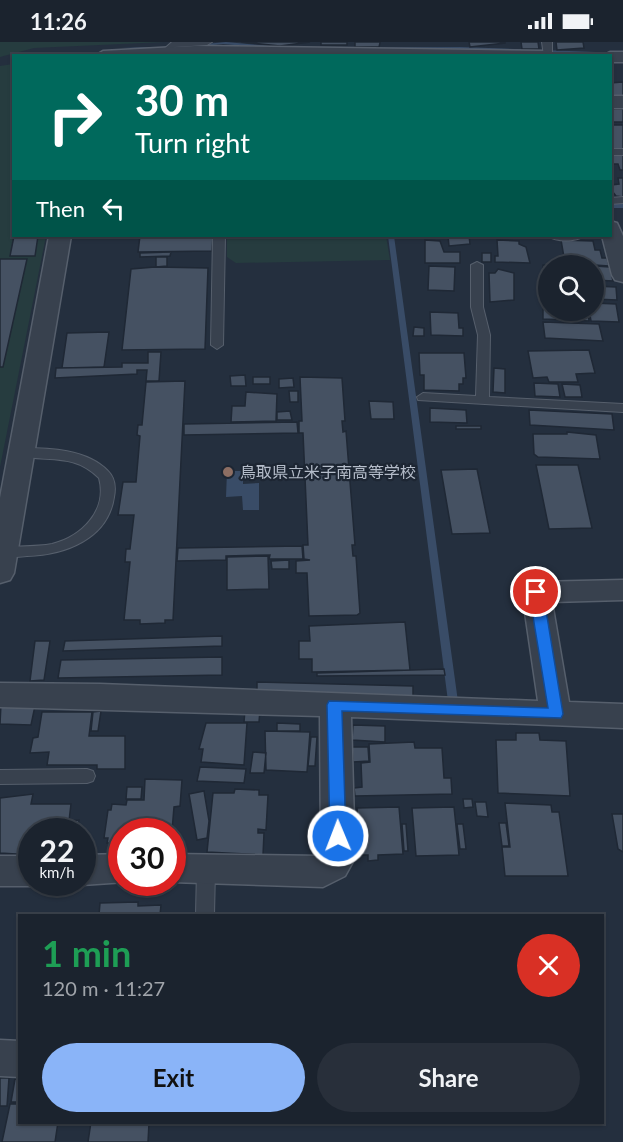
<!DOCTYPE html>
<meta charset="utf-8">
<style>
body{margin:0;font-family:Lato,"Noto Sans JP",sans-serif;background:#282f3a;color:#f1f3f6;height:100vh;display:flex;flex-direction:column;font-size:22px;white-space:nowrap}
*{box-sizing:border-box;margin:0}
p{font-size:20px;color:#a0a4aa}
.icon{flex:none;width:33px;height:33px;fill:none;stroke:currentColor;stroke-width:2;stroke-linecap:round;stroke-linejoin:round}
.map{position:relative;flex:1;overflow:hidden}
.drawer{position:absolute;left:18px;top:872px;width:586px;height:210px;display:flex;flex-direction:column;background:#1b232e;border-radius:0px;box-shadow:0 2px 4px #0004,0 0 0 2px #39404a}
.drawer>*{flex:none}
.top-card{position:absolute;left:12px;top:12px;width:600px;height:183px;border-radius:0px;box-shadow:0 2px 4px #0004,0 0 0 2px #39404a;background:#00695c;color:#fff;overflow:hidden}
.buttons{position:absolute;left:538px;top:213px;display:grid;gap:12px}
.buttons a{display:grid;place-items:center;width:66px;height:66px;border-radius:50%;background:#1b232e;box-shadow:0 2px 4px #0004,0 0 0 2px #39404a;font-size:30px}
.speed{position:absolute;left:18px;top:776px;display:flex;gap:12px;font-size:30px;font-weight:700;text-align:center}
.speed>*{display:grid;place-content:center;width:78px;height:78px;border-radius:50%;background:#1b232e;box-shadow:0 2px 4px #0004,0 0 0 2px #39404a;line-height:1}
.speed small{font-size:15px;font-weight:400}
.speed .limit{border:9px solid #d22;background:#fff;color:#111}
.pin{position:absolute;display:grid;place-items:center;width:51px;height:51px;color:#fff;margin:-26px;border:3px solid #fff;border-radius:50%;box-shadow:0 2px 6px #0007}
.me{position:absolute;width:66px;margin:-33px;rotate:359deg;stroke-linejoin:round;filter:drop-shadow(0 0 4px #0008)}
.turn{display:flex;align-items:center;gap:21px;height:126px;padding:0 24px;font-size:27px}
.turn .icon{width:78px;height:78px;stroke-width:2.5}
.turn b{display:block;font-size:42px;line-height:51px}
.then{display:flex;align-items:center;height:57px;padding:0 24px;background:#0003;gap:12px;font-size:22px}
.round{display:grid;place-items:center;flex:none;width:63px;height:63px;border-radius:32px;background:#282f3a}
.summary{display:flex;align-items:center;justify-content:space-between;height:102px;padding:0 24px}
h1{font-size:36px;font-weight:700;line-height:45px;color:#1e9e55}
.primary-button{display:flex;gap:12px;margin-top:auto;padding:12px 24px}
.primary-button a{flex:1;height:69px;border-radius:36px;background:#8ab4f8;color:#111;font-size:24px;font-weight:700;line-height:69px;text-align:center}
.primary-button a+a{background:#282f3a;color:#f1f3f6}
.status{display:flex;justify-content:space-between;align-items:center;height:42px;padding:0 30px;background:#1b232e;direction:ltr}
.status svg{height:16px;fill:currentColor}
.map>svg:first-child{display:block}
</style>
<div class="status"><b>11:26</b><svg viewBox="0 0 49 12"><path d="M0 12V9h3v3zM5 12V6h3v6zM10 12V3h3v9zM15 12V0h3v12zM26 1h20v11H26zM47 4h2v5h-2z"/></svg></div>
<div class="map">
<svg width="623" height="1100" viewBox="0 0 623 1100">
<rect width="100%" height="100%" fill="#242f3e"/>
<!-- green -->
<path fill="#263c3f" d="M0 0H165L34 6 0 15Z
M13 22 14 194H46L0 425V24Z
M227 194H386L390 218 236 221 227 215Z"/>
<!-- water -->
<path fill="#394c67" d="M226 0 291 6 460 5 623 11 279 7 223 2 176 7 121 5H174Z
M227 429H243V442L259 441V468H243L242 454 226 455Z"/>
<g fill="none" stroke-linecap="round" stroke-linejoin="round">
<!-- stream -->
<path fill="#394c67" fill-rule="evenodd" d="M610 162H623V166H610Z
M388 194H394L459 667 457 670H451L449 667Z"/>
</g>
<!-- building -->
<path fill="#455162" stroke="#1f2835" stroke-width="1.5" d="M241 0H310L280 4Z
M321 0H347V3H321Z
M355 0H380V1L379 5H355Z
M469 0H505V1L470 5Z
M521 0H538L539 7H522Z
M556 0H583L584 6 557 8Z
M623 40V58H612L610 41Z
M615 67H623V80H610V68Z
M610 83H623V108L610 107Z
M610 113H623V128H620L618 122H613Z
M618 136H623V155L616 154 612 149 611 143 619 142Z
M14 194H38L35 214H10Z
M140 194H213L212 209 138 210Z
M443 194H469L470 202 449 204 448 194Z
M425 198 440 199 444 210H460V221H425Z
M497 198 519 199V202L526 205 530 221 495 220V214H498Z
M561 198 593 199 595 208H600L602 216H607L609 224 565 221Z
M171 210 170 214 140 215V211Z
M482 211H491V220H482Z
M156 215H167V224L156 225Z
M0 217H27L3 325H0Z
M543 223 572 224H549V236H542Z
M429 224 455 225 454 249 428 248Z
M594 224 610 225 613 239 594 238Z
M155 225 208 226 205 307 122 308 131 227Z
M498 227 514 231V258L490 260 489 231H495Z
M594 244 616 245 617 258 594 257Z
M543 258H549V268H588L589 279 543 277Z
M594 261 616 262 619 280 591 279 589 268H594Z
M430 270 458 271 459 286H463V294L431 293Z
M543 280 599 282 603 299 545 296Z
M414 285 424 286V294H413Z
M109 290 104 325 62 326 67 291Z
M589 308 595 331 576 332 578 340H549L547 335 533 336 528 309Z
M148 310H161L159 339H146L147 328H137V332L55 336 56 326 122 325V321H148Z
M419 311H464L466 336H463V342H459V349L424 348V333H420Z
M494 326 505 327V351L493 350Z
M245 333 246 344H231L230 334Z
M253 335H270V342H253Z
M300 335 342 336 345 379H342L343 390 346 389 355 503H352L353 514H356L360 571 357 573 309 574 307 531H296V519L310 518 304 517 303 503H308L303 391H299V379H302Z
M293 336 294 345 279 346V337Z
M185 339 173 578H165V581L140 582V578H124L130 520H125L126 507H130L134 473H118L123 440H136L140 394 137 393 138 383H142L146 340Z
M534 341 558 342 560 355 535 354Z
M562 342 580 343 582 355H565Z
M289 349H298V360H290Z
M246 350 277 352 276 379 231 380 232 364H245Z
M369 359 393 360 394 377H371Z
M430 366 466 368 467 381 430 380Z
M529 368 612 372 614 388 530 383Z
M290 369 292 378H277V370Z
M297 380 298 391 184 393V382Z
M456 384H481V387H456Z
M567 390 596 393 600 417 538 415 534 412 533 392H567Z
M536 423H578L592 486 549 487Z
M477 427 490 491 452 492 441 428Z
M302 504 303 517H269L270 513 226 514V518L177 519 178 506Z
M268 514 269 547 227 548V515Z
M289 518V527H272L271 519Z
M405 580 410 628 312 630V617H299V599H310L309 584Z
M222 594V604L63 609 65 599Z
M35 599H50L44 638 30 639Z
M222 615V633L58 636 61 618Z
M444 627 445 633 317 634V631Z
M257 640 413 644V654L257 651Z
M1 662 35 664 31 683 0 682Z
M245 668H260L259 680H244Z
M101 669 98 689H91L93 670Z
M42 670H92L89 694H125V727H97V723H47L49 710 30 711 33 696 38 695Z
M206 681H247L244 723 201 720 203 707H199Z
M277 681 300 682V689H277Z
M353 683 385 684V700L352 698Z
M265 689 310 690 307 730 266 728Z
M516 691H539L540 698 566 699 570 754 498 751 496 698H516Z
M311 695H317L315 724H308Z
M414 700 415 706H442L444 736H451L452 752 355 754 354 746 362 745 361 721 370 720 369 702Z
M352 705H368L369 719 353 720Z
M253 710 266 711 264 731H250Z
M200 725 246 727 244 741 197 739Z
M145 737 182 738 180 764 174 765 172 789H122V801H107L108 796H104L108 768H111L112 762 126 763 127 758H144Z
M127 745H142L141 757H126Z
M235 747 259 748V753H268L266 788 258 787V791H264L263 813 207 810 213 751H234Z
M204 749 209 779 207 796 197 798 189 752Z
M33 752 31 762H71L69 779 79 778 78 789H32V813L0 811V756Z
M463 757H472L473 765 464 766Z
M475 760H486L488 775 477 774Z
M505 761 551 763 552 770H559L568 834H505L502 805H510Z
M399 765 403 812 378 813V818L368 819V813H359L357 766Z
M454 765 459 813 416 814 412 766Z
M612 772H623V810L618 807Z
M499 781H506L509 804H502Z
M402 782H406L408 809H404Z
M457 782H463L466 807H460Z
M138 860V864L161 863 160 873H99L100 861Z
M0 1036H9L7 1064H0Z
M15 1037 20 1038V1060H11Z
M10 1062H20V1080H58L55 1100H2Z
M91 1080 149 1081 148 1100H88Z"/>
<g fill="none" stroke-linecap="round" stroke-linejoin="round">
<defs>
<path id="service" d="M172 0H212L207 3 175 5 169 12H163V8Z
M542 0H552V14H544Z
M610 107H623V113H610Z
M623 155V161L610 162V156Z
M213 194H225L223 303 217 307 211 303Z
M548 194H584C576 200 556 200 548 194Z
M477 220 483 223V265L490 293 489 355 623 362V370L418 358 417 355 423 351 476 354 478 293 471 265V223Z
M21 406C49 406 87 407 108 429 115 436 116 445 114 455 108 497 65 513 27 514 19 515 9 516 0 514V506L4 505C20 504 36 505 52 502 81 495 108 469 99 436 73 410 47 421 16 413L14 410Z
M87 727 93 729 95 734 93 739 87 741 0 742V728Z
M206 819 212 822 215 827 214 873H196L197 827 200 822Z"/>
<path id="minor" d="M195 4 549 9 557 14H95L103 9Z
M610 10H623V20H610V14H602Z
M610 54H623V66H610Z
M610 179 617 181 623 194V240L615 238 612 233 602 194H610Z
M49 194H71L14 531 10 538 0 541V456Z
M623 538V558L552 560 569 660 623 662V686L351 675 355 816 345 834 323 845 171 840 172 812 321 814 320 674 0 665V641L100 642 538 659 522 550 526 543 536 540Z
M122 812V840H126L82 843 75 840H82V813Z
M0 814H32V840H42L32 844H0Z
M0 998 20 999V1035L0 1034Z"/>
</defs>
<!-- service casing -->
<use href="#service" stroke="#565f6c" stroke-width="2"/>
<!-- minor casing -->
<use href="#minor" stroke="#565f6c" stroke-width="3"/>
<!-- service -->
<use href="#service" fill="#38414e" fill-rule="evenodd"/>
<!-- minor -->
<use href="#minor" fill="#38414e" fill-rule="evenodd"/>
</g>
<!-- route -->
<path fill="#1a73e8" stroke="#114b97" stroke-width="1.5" d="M536 546 543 550 563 672 561 676 342 669 346 794 343 799H332L330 794 327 663 329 659 548 666 529 550Z"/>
<!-- markers -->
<circle fill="#8d6e63" stroke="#1d2633" stroke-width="2" cx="228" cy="430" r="6"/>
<g text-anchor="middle" stroke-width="4.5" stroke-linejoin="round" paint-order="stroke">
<!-- poi labels -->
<g font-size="16" fill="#b4bcc9" stroke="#1d2633" text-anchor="start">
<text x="240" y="436">鳥取県立米子南高等学校</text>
</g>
</g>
</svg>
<div class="buttons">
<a><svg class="icon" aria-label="search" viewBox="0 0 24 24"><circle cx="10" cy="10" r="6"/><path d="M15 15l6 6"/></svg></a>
</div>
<div class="speed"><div>22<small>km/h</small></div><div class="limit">30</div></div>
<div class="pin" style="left:536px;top:550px;background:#d93025"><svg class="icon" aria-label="arrive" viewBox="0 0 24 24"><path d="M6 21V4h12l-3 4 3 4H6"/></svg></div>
<svg class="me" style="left:338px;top:794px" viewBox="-20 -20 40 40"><circle r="17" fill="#1a73e8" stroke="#fff" stroke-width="3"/><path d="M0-11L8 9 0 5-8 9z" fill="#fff"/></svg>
<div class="top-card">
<div class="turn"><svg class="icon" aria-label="right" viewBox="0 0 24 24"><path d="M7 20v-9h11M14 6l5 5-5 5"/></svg><div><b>30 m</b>Turn right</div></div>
<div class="then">Then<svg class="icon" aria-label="left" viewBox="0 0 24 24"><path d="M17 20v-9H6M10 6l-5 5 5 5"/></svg></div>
</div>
<section class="drawer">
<div class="summary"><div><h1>1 min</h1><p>120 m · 11:27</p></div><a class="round" style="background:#d93025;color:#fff"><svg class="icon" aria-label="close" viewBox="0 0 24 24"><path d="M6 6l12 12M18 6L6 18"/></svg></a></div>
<div class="primary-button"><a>Exit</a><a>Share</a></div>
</section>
</div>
